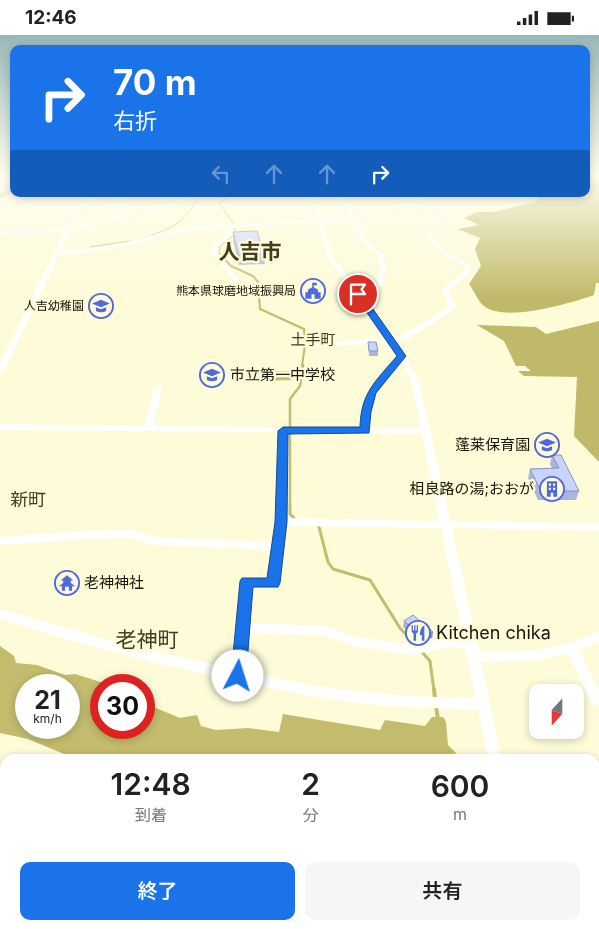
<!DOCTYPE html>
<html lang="ja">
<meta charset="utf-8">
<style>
body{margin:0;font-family:Inter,"Noto Sans JP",sans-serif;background:#f6f6f6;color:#222;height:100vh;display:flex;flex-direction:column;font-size:19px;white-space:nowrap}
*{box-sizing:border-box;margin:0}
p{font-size:16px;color:#767676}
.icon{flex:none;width:28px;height:28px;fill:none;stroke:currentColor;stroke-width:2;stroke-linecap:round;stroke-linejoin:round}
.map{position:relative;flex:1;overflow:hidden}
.details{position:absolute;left:0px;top:719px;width:600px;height:176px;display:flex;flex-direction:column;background:#fff;border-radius:15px 15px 0 0;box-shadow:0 2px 8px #0003}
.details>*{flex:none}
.guide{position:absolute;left:10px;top:10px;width:580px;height:152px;border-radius:10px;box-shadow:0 2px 8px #0003;background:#1a73e8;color:#fff;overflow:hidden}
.needle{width:32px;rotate:201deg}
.fabs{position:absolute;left:529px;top:649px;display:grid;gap:10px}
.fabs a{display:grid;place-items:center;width:55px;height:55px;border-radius:10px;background:#fff;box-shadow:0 2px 8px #0003;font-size:25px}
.speed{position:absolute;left:15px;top:639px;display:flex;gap:10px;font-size:25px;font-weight:700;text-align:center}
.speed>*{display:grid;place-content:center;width:65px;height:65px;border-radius:50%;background:#fff;box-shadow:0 2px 8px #0003;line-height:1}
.speed small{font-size:12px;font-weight:400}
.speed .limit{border:8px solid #d22;background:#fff;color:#111}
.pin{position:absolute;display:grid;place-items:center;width:42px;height:42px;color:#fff;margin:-21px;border:2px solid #fff;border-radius:50%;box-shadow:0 1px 5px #0007}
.me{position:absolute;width:55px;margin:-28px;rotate:5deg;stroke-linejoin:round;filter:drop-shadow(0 0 4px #0008)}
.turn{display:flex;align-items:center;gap:18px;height:105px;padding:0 20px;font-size:22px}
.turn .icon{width:65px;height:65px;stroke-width:2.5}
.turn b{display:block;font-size:35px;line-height:42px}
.lanes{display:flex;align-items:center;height:48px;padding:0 20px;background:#0003;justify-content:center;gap:25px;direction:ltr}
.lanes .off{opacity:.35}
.eta{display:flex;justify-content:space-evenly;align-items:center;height:85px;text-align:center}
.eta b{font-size:30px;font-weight:600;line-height:35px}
.cta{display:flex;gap:10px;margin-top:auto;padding:10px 20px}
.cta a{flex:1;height:58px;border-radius:10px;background:#1a73e8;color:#fff;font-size:20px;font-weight:600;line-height:58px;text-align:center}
.cta a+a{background:#f6f6f6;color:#222}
.status{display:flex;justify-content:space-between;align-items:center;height:35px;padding:0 25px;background:#fff;direction:ltr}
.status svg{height:14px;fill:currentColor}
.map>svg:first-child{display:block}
</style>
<div class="status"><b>12:46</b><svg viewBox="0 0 49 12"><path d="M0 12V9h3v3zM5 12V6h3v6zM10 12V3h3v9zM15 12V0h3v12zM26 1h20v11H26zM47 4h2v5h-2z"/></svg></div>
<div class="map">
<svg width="599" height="894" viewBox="0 0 599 894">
<rect width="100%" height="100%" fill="#fdfbd8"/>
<!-- green -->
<path fill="#e2dd99" d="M0 756 5 759V890H282L285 894H0Z"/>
<!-- forest -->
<path fill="#c0b96a" d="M586 139H599V248H596L594 260C571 268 505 288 484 271 478 267 474 255 469 249L481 231 475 214 480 203 458 194 479 190 464 183 477 177H493L536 167 540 159H586Z
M599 286V427L574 401 577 342 524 341 518 336H531L525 331H516L504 306 477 290 536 292 546 299Z"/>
<!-- water -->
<path fill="#c3bc6d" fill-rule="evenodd" d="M264 336H290L291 345 263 346Z
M0 611 14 621 16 628 37 630 65 640 75 639 110 650H101V692H144V668L180 683 197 680 201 691 216 695 248 693 279 697 283 679 380 695 385 685 425 691 432 682H443L446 687 448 710 462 724H76L28 704 0 698ZM26 650H69V692H26Z
M595 872 599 875V894H538L529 890H595Z"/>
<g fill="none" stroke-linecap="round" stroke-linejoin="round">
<!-- stream-far4 -->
<path stroke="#c3bc6d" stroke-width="1" d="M216 159 227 164 219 168 234 190
M141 204C158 198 176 193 187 179 192 175 194 168 199 163
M90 212 130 206
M223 222 219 218 220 211 234 200 235 192"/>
<!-- stream-far3 -->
<path stroke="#c3bc6d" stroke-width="2" d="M222 221 231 231 253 241 258 247 260 274 304 294 305 309
M302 331 305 310"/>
<!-- stream-far2 -->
<path stroke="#c3bc6d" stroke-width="2.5" d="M290 472V364L300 351 303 330"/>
<!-- stream-far1 -->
<path stroke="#c3bc6d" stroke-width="3" d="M290 471V479L295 484
M319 492 328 527 333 534 370 545 400 593 418 612
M421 616 430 626 434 656"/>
<!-- stream -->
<path stroke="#c3bc6d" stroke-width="4" d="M434 654 435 664
M436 672 438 684"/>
<!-- river -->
<path fill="#c3bc6d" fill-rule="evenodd" d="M11 153H14V158L0 163V158Z"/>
<!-- minor -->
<path fill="#fff" fill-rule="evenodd" d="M25 159H32L0 175V171Z
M93 159H99L78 179 72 192 119 180 121 171 110 170V168L112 167 126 168 125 179H131L203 159H211L133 182 122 183 70 196 61 216 77 215 122 208 185 192 317 184 310 159H315L322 183 349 182 341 159H346L354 181 412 167 417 162 436 159 421 164 417 168 440 182 445 191 431 201C435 205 440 212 446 216 455 222 467 224 472 235L448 256 457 273 455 274 408 304 396 307 419 345 450 486 599 488V496L452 493 479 616 540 615 570 608 599 597V607L579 615 599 655V671L592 669 568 619 540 625 481 627 502 724H488L478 675 383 671 309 661 155 628 62 603 0 584V574L124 609 232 634 240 546 242 543 246 542 268 543 272 515 154 510 132 503 80 504 0 510V502L80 496 132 495 154 502 273 507 276 487 278 397 0 395V389L144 391 154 353 158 350 162 353 153 391 361 393C363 360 376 345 397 322L390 308 294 312 290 310 294 308 387 304 328 223 318 187 232 193V200L217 212 215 216 240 246 237 248 235 247 209 216 213 210 227 198 226 193 185 196 122 212 77 219 59 220 4 336 0 338V328L64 197 0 199V195L66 193 74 177ZM413 170 436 184 439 190 426 199C428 216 457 222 466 235L448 248 442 256 449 272 402 300 394 303 370 272 375 267 386 237 384 220 366 205 355 184ZM350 185 362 208 378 220 380 237 367 267 334 223 323 187ZM401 327 411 345 421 393H370C371 362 381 350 401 327ZM288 397 422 399 439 486 286 483ZM286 491 441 493 463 603 449 602 412 610 353 601 325 591 249 588 251 551 273 552 277 551 279 548ZM248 598 325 601 353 611 412 620 449 612 465 614 466 622 468 626 475 663C435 662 395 661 355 656 318 652 282 644 245 636Z
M525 890H543L544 894H526Z"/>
</g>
<!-- wall -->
<path fill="#aab6db" d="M233 197 264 219 265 229 239 230 233 206Z
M368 307 378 316V321H369Z
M552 420 579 456 576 465H538L528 443 530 434 552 433 550 429Z
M404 586 433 597 432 603 419 606 403 592Z"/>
<!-- shaded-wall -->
<path fill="#8b94b2" d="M433 597 432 603 419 606 421 600Z"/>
<!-- building -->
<path fill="#c6d4ff" stroke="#8b94b2" d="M257 196 264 219 239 221 233 197Z
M368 307H376L378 316H369Z
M552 420H561L579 456H541L530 434 559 433Z
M413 580 433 597 421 600 404 586Z"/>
<!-- sky -->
<linearGradient id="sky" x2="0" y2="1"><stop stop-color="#99b7b7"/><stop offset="0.53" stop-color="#fefded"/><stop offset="1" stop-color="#fefded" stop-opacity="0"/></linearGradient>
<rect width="599" height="264" fill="url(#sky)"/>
<!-- route -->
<path fill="#1a73e8" stroke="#114b97" d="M355 257H361L406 321 376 358 371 377 369 398 288 399 287 487 280 548 278 552H253L246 641 244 646 238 648 233 646 231 641 240 546 242 543H267L275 487 278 396 283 392H360C361 357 376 346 397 321L354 259Z"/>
<!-- icons -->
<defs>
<symbol id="civic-ring" viewBox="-11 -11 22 22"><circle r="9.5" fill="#fdfbd8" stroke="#5069de" stroke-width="1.5"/><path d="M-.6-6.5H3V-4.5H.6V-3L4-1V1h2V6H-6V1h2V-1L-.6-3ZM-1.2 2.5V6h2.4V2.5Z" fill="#5069de"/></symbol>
<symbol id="school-ring" viewBox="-11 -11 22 22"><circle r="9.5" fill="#fdfbd8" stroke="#5069de" stroke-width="1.5"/><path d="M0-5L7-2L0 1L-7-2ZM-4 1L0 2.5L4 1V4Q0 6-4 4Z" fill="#5069de"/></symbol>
<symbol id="building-ring" viewBox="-11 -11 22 22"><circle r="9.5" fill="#fdfbd8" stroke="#5069de" stroke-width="1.5"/><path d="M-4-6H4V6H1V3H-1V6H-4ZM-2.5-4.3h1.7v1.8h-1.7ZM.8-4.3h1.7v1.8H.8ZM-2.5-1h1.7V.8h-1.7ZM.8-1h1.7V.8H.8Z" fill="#5069de"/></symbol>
<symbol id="temple-ring" viewBox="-11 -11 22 22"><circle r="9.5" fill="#fdfbd8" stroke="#5069de" stroke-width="1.5"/><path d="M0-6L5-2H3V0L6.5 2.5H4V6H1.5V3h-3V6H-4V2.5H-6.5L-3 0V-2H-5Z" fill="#5069de"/></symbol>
<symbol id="restaurant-ring" viewBox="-11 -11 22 22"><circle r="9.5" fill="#fdfbd8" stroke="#5069de" stroke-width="1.5"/><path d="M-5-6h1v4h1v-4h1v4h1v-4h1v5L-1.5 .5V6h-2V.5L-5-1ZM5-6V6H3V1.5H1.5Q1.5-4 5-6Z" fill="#5069de"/></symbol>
</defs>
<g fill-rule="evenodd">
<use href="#civic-ring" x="299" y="242" width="28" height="28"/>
<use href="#school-ring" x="87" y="257" width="28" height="28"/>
<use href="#school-ring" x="198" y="326" width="28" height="28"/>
<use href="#school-ring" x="533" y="396" width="28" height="28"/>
<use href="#building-ring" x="538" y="440" width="28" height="28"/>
<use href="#temple-ring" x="53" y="534" width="28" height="28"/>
<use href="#restaurant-ring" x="404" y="584" width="28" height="28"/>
</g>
<g text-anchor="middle" stroke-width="4.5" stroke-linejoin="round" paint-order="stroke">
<!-- far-poi labels -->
<g font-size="12" fill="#17160a" stroke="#fdfbd8" text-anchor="end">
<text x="296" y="260">熊本県球磨地域振興局</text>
<text x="84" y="275">人吉幼稚園</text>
</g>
<!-- far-quarter labels -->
<g font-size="15" fill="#413e22" stroke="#fdfbd8">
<text x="313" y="310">土手町</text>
</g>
<!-- poi labels -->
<g font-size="15" fill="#17160a" stroke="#fdfbd8" text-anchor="start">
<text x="230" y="345">市立第一中学校</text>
<text x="530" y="415" text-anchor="end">蓬莱保育園</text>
<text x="534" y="459" text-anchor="end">相良路の湯;おおが</text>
<text x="84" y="553">老神神社</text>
</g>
<!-- quarter labels -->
<g font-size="18" fill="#413e22" stroke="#fdfbd8">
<text x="28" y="471">新町</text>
</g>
<!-- near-poi labels -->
<g font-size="18" fill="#17160a" stroke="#fdfbd8" text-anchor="start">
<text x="436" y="604">Kitchen chika</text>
</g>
<!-- far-town labels -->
<g font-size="21" font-weight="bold" fill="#413e22" stroke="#fdfbd8">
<text x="250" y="224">人吉市</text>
</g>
<!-- near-quarter labels -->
<g font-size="21" fill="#413e22" stroke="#fdfbd8">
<text x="147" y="612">老神町</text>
</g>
</g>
</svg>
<div class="fabs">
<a><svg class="needle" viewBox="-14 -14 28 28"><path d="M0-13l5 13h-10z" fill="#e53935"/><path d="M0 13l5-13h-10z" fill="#767676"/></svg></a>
</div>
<div class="speed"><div>21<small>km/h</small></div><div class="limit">30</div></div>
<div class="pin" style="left:358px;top:259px;background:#d93025"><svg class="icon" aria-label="arrive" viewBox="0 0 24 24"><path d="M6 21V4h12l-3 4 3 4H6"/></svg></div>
<svg class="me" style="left:238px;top:641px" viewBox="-20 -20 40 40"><circle r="19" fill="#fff"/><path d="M0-13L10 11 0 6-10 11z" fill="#1a73e8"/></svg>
<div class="guide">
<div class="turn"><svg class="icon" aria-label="right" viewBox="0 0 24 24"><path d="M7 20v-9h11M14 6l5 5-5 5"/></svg><div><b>70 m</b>右折</div></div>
<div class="lanes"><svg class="icon off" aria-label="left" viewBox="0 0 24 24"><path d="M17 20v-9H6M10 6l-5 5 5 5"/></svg><svg class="icon off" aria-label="ahead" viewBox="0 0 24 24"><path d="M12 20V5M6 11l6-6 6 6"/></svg><svg class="icon off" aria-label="ahead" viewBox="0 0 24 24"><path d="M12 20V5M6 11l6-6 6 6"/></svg><svg class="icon" aria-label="right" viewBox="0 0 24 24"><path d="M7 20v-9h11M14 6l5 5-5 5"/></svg></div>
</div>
<section class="details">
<div class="eta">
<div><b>12:48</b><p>到着</p></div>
<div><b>2</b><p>分</p></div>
<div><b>600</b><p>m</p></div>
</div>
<div class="cta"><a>終了</a><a>共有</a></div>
</section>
</div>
